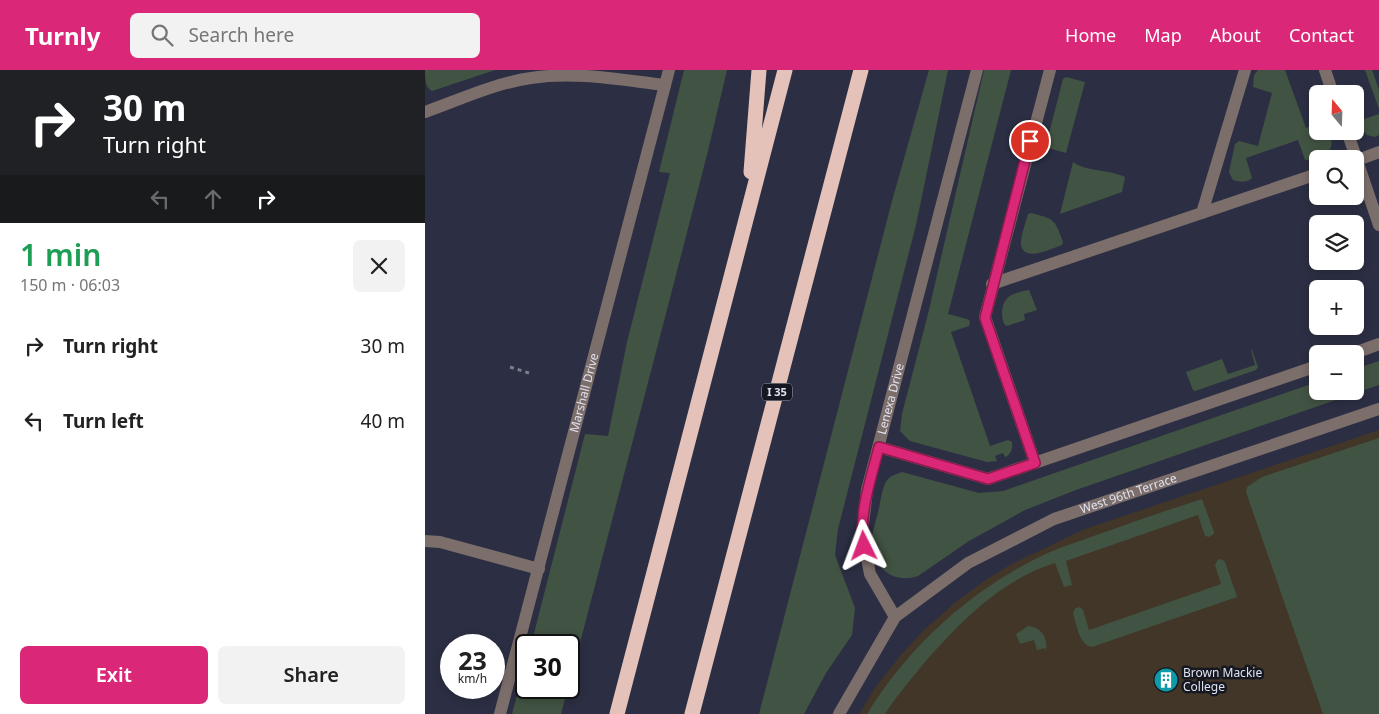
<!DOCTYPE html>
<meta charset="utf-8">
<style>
body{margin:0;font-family:"Noto Sans",sans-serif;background:#f2f2f2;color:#222;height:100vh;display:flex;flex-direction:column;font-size:19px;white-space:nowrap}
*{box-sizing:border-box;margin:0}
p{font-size:16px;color:#767676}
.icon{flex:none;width:28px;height:28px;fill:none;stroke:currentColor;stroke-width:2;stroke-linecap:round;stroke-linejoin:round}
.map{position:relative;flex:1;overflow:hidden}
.panel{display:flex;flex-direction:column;background:#fff;width:425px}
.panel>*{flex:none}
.banner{background:#202124;color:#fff;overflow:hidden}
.needle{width:32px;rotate:341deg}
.fabs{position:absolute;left:884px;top:15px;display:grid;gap:10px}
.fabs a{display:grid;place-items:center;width:55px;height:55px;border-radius:8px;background:#fff;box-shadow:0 2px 8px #0003;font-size:25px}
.speed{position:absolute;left:15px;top:564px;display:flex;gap:10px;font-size:25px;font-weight:700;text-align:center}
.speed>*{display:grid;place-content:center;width:65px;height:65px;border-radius:50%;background:#fff;box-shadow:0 2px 8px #0003;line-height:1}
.speed small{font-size:12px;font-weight:400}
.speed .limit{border:2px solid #111;border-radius:8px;background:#fff;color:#111}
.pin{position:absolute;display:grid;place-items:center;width:42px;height:42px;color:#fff;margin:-21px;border:2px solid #fff;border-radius:50%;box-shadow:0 1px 5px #0007}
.me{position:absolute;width:55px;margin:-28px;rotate:357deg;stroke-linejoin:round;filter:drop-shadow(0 0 4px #0008)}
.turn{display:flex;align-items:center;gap:18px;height:105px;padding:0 20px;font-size:22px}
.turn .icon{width:65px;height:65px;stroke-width:2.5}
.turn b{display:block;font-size:35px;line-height:42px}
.lanes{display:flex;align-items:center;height:48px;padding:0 20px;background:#0003;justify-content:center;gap:25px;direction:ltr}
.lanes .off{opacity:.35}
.round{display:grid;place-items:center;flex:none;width:52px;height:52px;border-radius:8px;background:#f2f2f2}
.head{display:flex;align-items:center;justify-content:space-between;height:85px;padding:0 20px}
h1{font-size:30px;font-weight:600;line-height:38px;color:#1e9e55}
.action{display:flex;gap:10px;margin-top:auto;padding:10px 20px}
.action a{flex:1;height:58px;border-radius:8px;background:#db2777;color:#fff;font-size:20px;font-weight:600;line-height:58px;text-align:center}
.action a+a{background:#f2f2f2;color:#222}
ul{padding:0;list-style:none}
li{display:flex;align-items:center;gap:15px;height:75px;padding:0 20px}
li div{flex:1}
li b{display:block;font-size:19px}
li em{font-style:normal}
header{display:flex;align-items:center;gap:30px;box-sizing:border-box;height:70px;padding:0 25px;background:#db2777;color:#fff}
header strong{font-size:24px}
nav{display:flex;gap:28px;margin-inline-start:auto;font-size:18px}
.search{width:350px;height:45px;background:#f2f2f2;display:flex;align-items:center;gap:12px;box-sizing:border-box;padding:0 18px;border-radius:8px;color:#767676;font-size:19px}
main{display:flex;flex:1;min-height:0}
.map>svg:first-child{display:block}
</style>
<header>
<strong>Turnly</strong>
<div class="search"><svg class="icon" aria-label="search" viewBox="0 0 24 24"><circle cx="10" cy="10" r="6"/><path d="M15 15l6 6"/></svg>Search here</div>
<nav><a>Home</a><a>Map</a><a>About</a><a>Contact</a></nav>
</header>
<main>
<section class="panel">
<div class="banner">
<div class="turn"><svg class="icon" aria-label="right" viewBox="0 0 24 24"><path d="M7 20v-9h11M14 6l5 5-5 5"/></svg><div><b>30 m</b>Turn right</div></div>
<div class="lanes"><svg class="icon off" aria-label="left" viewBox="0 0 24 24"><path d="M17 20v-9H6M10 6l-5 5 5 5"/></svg><svg class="icon off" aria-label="ahead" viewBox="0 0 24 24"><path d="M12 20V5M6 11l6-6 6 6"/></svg><svg class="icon" aria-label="right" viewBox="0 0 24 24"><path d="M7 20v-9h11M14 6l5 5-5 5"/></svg></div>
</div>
<div class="head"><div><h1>1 min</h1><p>150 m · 06:03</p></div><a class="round"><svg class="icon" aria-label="close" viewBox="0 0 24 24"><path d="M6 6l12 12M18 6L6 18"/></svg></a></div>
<ul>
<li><svg class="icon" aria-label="right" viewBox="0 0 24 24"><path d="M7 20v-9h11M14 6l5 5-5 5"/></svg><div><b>Turn right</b></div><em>30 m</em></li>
<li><svg class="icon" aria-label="left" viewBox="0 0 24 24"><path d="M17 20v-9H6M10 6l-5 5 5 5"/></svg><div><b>Turn left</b></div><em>40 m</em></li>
</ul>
<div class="action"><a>Exit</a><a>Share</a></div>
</section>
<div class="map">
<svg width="954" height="644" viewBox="0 0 954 644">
<rect width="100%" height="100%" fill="#2c2f43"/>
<!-- education -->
<path fill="#413627" d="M954 360V644H434L450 618 475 586 500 559 532 531 562 509 585 495 660 459Z"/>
<!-- green -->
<path fill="#415342" d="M0 0H70L7 21C0 18 0 8 0 0Z
M259 0H302L282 85 237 259 144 615V575H106L160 364 183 366 202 272 245 103 234 102Z
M504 0H523L491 155 413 459 410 485 430 538 427 565 401 603 379 644H334L467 131Z
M559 0H586L523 244 542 249 545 251 544 256 526 262 565 376 583 370 587 372C588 378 586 385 580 387L578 383 570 386 572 391 562 392 485 371 475 361 477 344 504 240Z
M833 0H860L881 58 892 54V61H904C909 77 908 81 892 87 888 88 885 90 880 90L873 70 821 88 827 108C822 113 814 112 808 110L804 102 810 74 814 71 833 76 847 23 828 17 829 5Z
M940 0H947L954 20V39Z
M641 7 660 12 641 83 623 78 621 75 638 9Z
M954 44V65L950 67 942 65 936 57V50Z
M648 92C662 102 683 99 700 107L697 122 635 144Z
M606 143C629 149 630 149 638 172L637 175C628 178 599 193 596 175 595 168 601 151 603 144Z
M604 220 612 240 599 244 600 250 582 256 580 255C575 248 576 231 585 226 590 223 598 221 604 220Z
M826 280H827L833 297 831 300 770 321 768 320 761 302 797 289 803 304 830 295Z
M954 291V315L651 420 600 440 544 471 493 506C467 515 445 495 447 468 448 458 452 448 454 438 456 429 457 416 463 409 467 405 472 404 477 402L554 423 578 421 892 312V321H930V299Z
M954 368V644H898L821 422 822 417 837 407Z
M777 429 789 462V464L784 467 780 466 773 445 641 491 647 515 639 517 630 493C575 510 532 555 495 598 483 613 470 628 460 644H442C485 574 550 516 625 482 644 474 664 468 683 461 714 450 745 439 777 429Z
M793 489 798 490 800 492 812 527 667 577C654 575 652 555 648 544 649 539 650 538 655 537L658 540 664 560 796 514 790 495Z
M603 556C617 557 623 568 621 581L620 578 612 580 609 570 595 574 591 564Z
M101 592V618H143L136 644H87Z"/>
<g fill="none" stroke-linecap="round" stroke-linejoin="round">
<!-- path -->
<path stroke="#7a7d8e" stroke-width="3" stroke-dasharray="4 4" stroke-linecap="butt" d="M85 297 104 303"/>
<!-- minor -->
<g stroke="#7c6e6a" stroke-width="12">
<path d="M900 0 908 24"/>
<path d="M0 42C34 30 70 13 106 8 151 1 196 10 240 15"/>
<path d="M922 61 954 155"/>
<path d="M930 91 954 82"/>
<path d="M777 143 820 0"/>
<path d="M567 214 892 104"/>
<path d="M927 284 954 274"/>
<path d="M454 377 563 409 892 296"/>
<path d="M610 393 560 247 625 0"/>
<path d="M0 471 15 472 114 499"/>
<path id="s1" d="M470 547 445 504 437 462 442 420 552 0"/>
<path id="s2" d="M75 644 244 0"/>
<path id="s3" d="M414 644 470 547 543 493 629 449 954 339"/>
</g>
<!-- highway -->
<path stroke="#e4c2b9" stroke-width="15" d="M326 102 334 0
M192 644 360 0
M267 644 436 0"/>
</g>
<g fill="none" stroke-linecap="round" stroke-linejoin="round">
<defs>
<path id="route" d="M439 476C433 444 446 409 454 377L563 409 610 393 560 248 605 71"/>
</defs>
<!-- route casing -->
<use href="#route" stroke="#8e194d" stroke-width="12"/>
<!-- route -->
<use href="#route" stroke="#db2777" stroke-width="9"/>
</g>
<!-- icons -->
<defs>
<symbol id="building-disc" viewBox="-11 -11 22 22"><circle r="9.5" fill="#0f9aa8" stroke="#161821"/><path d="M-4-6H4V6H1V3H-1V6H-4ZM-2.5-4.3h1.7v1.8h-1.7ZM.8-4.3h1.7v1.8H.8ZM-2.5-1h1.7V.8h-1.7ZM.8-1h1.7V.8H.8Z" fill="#fff"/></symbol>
</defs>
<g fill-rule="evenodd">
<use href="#building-disc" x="727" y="596" width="28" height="28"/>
</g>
<g text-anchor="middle" stroke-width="5" stroke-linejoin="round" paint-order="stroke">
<!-- shield labels -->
<rect fill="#161821" stroke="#a3a5b1" stroke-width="1" x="337" y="313.5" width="30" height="17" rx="4"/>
<g font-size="11" font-weight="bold" fill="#dfe2ef">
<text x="352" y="326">I 35</text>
</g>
<!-- street labels -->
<g font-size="12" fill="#dfe2ef" stroke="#161821">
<text dy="4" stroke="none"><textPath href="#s2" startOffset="332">Marshall Drive</textPath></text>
<text dy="4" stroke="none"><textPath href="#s1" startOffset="229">Lenexa Drive</textPath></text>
<text dy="4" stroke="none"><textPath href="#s3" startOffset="378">West 96th Terrace</textPath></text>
</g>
<!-- poi labels -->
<g font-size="12" fill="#dfe2ef" stroke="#161821" text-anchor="start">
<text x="758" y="607">Brown Mackie<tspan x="758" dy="14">College</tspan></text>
</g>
</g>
</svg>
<div class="fabs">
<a><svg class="needle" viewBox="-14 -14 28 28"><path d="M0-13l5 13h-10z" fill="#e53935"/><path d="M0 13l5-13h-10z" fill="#767676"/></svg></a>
<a><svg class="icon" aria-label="search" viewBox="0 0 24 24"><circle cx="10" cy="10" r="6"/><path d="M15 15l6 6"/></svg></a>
<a><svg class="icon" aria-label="layers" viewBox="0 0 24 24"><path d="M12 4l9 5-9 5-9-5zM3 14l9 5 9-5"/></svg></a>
<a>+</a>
<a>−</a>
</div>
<div class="speed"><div>23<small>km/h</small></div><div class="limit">30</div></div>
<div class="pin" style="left:605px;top:71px;background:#d93025"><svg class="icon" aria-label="arrive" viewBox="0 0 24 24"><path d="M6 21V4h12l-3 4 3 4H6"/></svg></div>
<svg class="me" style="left:439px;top:476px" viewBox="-20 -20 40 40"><path d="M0-17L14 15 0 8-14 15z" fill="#db2777" stroke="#fff" stroke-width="4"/></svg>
</div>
</main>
